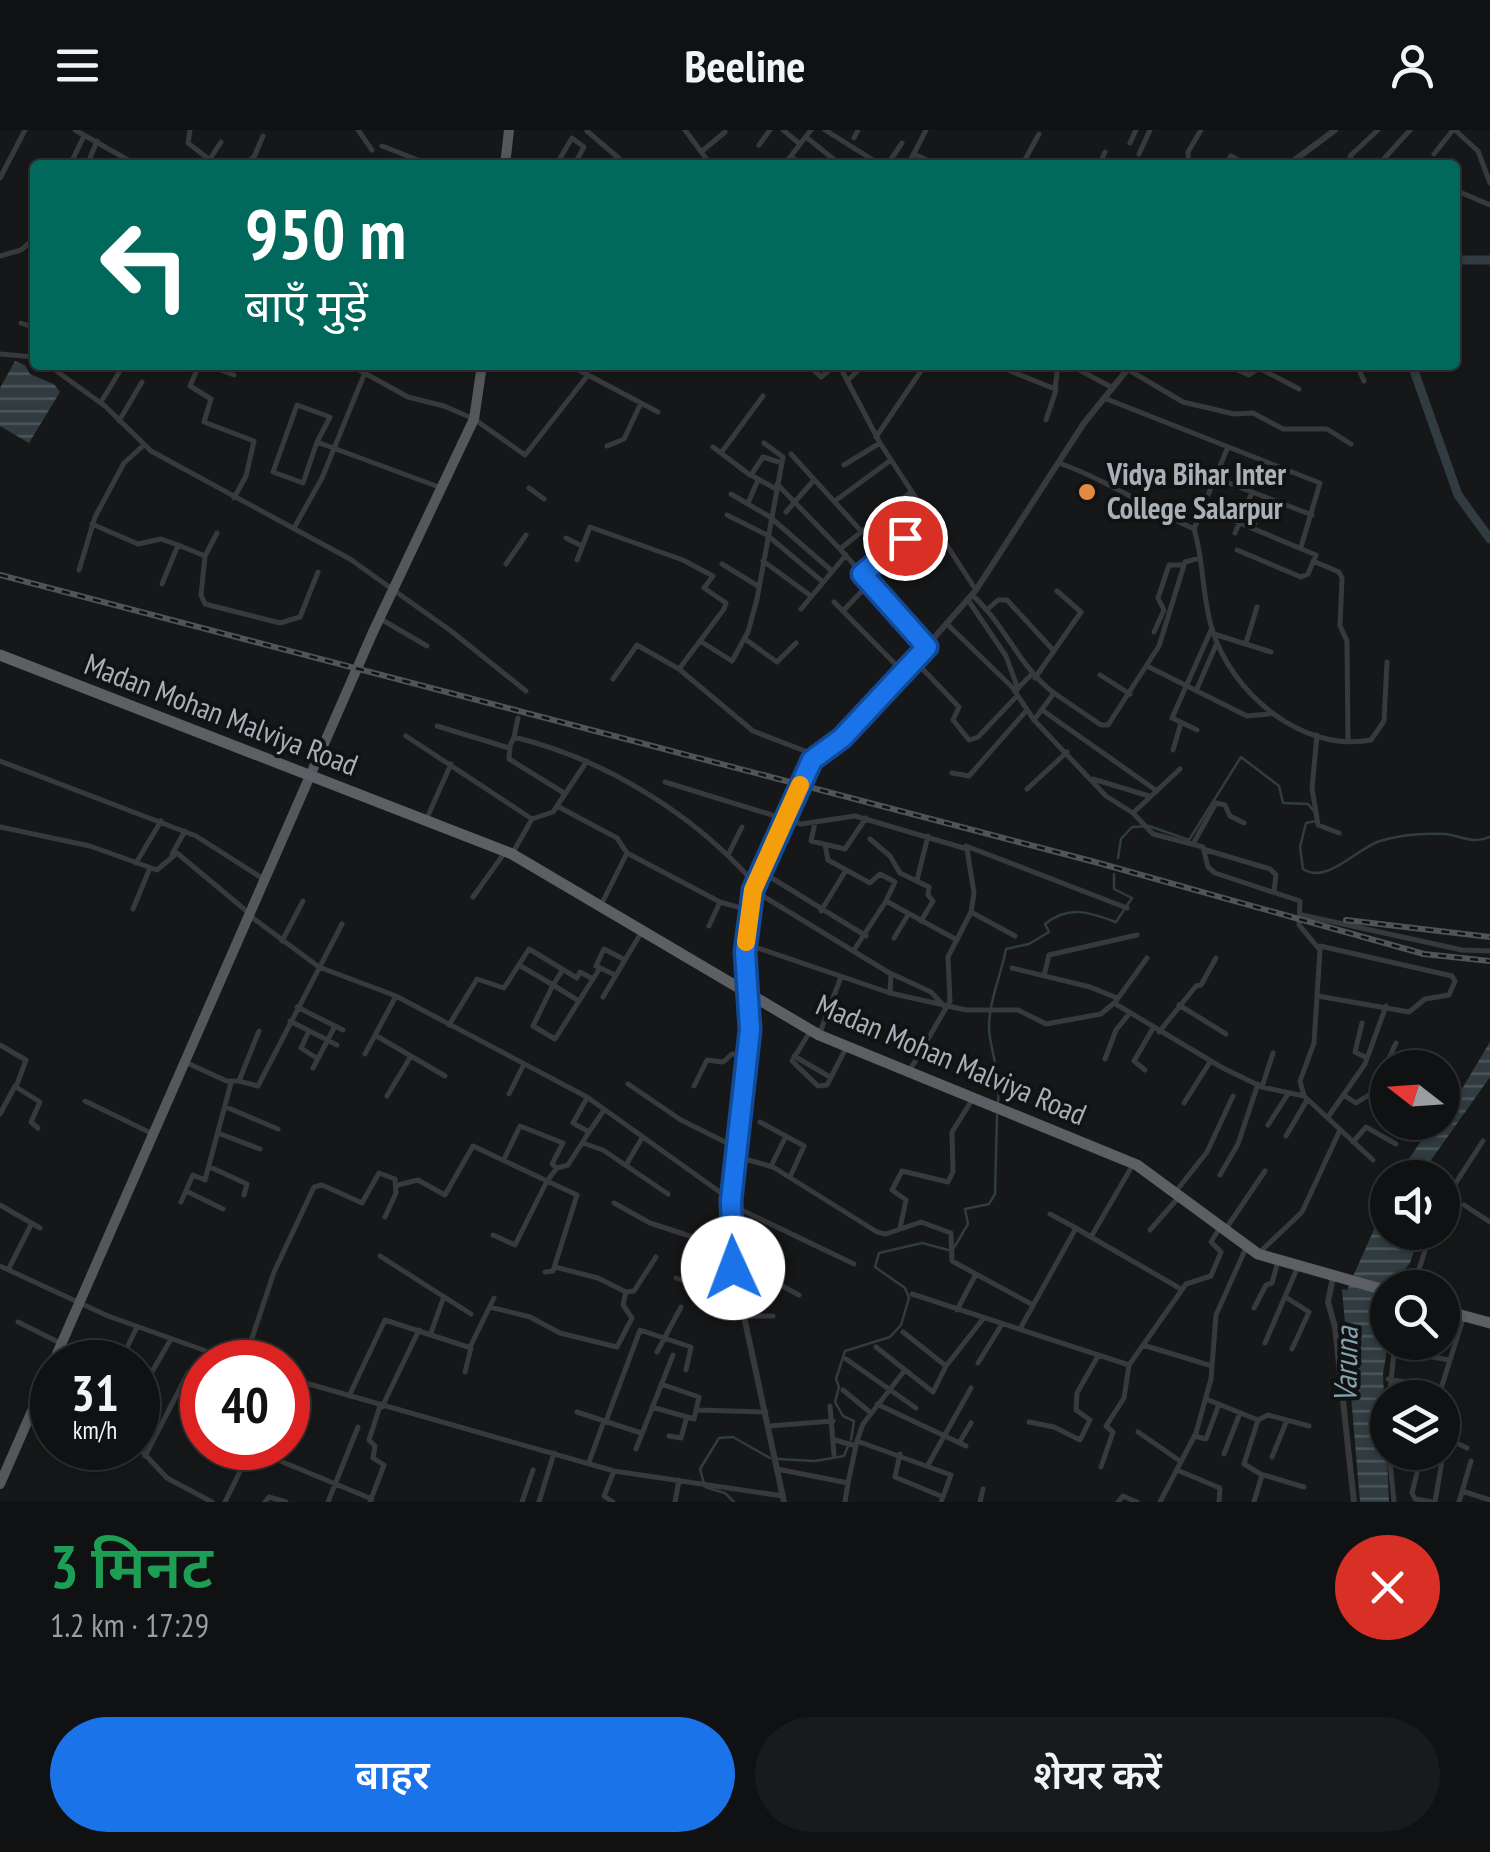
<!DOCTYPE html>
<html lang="hi">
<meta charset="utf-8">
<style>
body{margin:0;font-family:"PT Sans Narrow","Noto Sans Devanagari",sans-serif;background:#191a1b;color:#f1f3f6;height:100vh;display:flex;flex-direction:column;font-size:38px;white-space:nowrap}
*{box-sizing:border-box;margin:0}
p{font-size:32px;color:#9c9d9f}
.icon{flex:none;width:55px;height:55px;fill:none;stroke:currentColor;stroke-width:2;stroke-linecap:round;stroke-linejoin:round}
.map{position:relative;height:1372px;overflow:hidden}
.drawer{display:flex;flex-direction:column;background:#101112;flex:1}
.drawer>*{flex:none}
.banner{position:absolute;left:30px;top:30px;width:1430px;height:210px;border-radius:10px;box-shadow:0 2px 8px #0004,0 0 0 2px #303132;background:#00695c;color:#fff;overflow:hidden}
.needle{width:65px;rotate:287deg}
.tools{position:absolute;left:1370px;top:920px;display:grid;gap:20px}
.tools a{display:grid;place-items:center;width:90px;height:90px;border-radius:50%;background:#101112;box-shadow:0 2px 8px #0004,0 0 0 2px #303132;font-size:50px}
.speed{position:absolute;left:30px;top:1210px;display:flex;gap:20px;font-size:50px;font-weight:700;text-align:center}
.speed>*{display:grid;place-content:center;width:130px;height:130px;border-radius:50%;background:#101112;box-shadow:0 2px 8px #0004,0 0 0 2px #303132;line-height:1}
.speed small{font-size:25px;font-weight:400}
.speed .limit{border:15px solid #d22;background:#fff;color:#111}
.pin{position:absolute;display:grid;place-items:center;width:85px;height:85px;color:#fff;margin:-42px;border:5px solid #fff;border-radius:50%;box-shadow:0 2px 10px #0007}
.me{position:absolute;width:110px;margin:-55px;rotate:358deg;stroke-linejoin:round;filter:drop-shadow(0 0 8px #0008)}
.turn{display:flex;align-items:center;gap:35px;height:210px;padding:0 50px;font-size:45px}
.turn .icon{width:130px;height:130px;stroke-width:2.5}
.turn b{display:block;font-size:70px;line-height:85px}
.round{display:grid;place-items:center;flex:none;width:105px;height:105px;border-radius:52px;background:#191a1b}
.headline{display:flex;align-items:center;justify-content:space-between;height:170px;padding:0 50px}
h1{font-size:60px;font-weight:600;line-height:75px;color:#1e9e55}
.primary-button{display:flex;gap:20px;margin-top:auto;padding:20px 50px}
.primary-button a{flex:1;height:115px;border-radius:60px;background:#1a73e8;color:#fff;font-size:40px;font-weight:600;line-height:115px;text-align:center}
.primary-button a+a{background:#191a1b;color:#f1f3f6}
header{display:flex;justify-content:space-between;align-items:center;height:130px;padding:0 50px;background:#101112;font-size:45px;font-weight:600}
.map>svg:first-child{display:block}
</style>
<header><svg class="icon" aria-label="menu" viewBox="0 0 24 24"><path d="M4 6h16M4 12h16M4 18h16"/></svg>Beeline<svg class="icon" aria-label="person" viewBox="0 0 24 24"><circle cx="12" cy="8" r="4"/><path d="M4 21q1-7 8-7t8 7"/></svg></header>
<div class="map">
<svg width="1490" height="1372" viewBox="0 0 1490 1372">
<defs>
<pattern id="water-rules" width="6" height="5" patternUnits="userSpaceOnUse" patternTransform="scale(2.5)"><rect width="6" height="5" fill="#303c40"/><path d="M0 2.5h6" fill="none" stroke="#4b5659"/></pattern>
</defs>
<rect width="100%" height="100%" fill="#161718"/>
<!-- water -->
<path fill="url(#water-rules)" d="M15 231 25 235 30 244 54 254 60 262 29 313 0 296V258Z
M1490 912V947L1419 1047H1397L1433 993 1442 992Z
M1387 1070 1388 1102 1420 1103 1410 1133 1397 1149 1401 1157 1388 1158V1213L1383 1244 1389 1372H1360L1342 1159 1347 1160Z"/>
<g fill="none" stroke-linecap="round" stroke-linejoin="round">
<!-- stream -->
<path stroke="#303c40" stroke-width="2.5" d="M1316 691 1306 693 1300 717 1303 739C1327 755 1357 718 1380 711 1400 705 1424 703 1444 704 1461 705 1472 715 1490 707
M1118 728 1121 709 1132 697 1149 696 1189 710 1241 627 1279 656 1283 673 1308 674 1313 680
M998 972C1000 949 994 930 990 908 985 879 1001 847 1006 819L1029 814 1049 802 1045 794C1069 775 1089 782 1116 792L1132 768 1114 759V744
M851 1310 854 1291 843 1286 835 1272 839 1257 836 1249 845 1221 890 1207 901 1195 909 1168 905 1158 875 1137 879 1123 922 1113 952 1121 968 1094 965 1079 989 1074 995 1064 997 985
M778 1329 815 1331 844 1326 848 1316
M734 1372 725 1363 705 1357 700 1339 719 1308 733 1307 770 1328"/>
<!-- river -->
<path stroke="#303c40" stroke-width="9" d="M1455 130H1490
M1412 235 1458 365 1490 409"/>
<!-- minor -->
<path stroke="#38393d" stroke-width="5" d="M75 0 137 35
M190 0 188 13 210 30
M358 0 372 20
M685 0 711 35
M783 0 800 14
M825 0 881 35
M1455 0 1478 21 1490 53
M587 1 621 30
M806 7 841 35
M854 8 858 0
M1130 13 1136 0
M759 15 770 0
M382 16 431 35
M701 22 725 2
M914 24 938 35
M1139 24 1150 0
M1434 24 1453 0
M791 26 801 35
M1381 32 1410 0
M70 35 84 6
M87 35 97 11
M206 35 221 12
M243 35 254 27 263 6
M556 35 572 8 584 17 574 35
M784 35 811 0
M887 35 902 13
M908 35 926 0
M1022 35 1039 4
M1099 35 1105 22
M1189 35 1188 22 1201 0
M1225 35 1231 26 1243 33
M1353 35 1350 26 1378 0
M0 48 25 0
M1455 60 1490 75
M0 126 21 120 35 108
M21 193 35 198
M0 224 35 227
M48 235 105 276 151 321 350 429 451 501 526 561
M199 235 190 256 211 269 204 292 254 311 246 346 234 368
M208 235 234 245
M350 235 408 267 444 276 474 289 525 325 588 245
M569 235 658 282
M808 235 821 247 836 235
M839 235 880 313 976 460
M1070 235 1111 257
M1226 235 1249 245 1259 238 1299 259
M1357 235 1364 251
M1003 238 1055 259 1058 235
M1127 239 1183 272 1234 284 1253 283 1283 299H1327L1351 314
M848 250 864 235
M1104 268 1320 353 1301 417
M101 272 123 236
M1046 290 1056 260
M119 291 142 252
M876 307 925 235
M317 312 330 287 297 275 273 342 303 353 317 312 439 357
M607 316 624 309 641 273
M713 317 750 345
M721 323 763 266
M791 324 862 402
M1059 333C1107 350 1148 378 1194 399 1204 431 1202 467 1212 499 1231 562 1301 623 1371 610L1384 591 1387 532
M844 335 880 313
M1216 348 1312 385
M777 354 840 419
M529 358 544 369
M776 359 751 345 763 327 782 333
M911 362 840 419 927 517
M731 364 770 387 832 441
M835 371 891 330
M748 373 758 350
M1204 378 1316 425 1308 444 1301 447 1237 420
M786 382 814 350
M727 385 767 405 823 452
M92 394 138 414 161 409 178 415 162 454
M1253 397 1265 368
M294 398 322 348 368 235
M1194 399 1227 319
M1235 403 1252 362
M566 408 582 416
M178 415 205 426 217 403
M205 426 201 465 205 474 280 493 300 487 318 442
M577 430 590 397 683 430 713 446 704 458 726 473 724 479 679 539 753 601 818 626
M763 431 811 466
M1313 431 1339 442 1342 448 1340 496 1347 511 1348 612
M506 434 526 405
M722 434 758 456
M79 440 95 387 124 333 144 315
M862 443 932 391
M972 465C1005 494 1019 537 1054 563
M968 470 1006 526 1018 559
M834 472 904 543
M989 478 998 470H1007L1054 521
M801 479 846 425
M843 481 863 460 866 448
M379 488 427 516
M947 494 1012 557 1034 590 1106 666 1133 683 1153 704 1203 717 1208 737 1215 743 1300 771 1299 795 1320 820 1314 913 1300 951 1304 966
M1154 502 1164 480 1158 468 1169 435H1184
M1214 504 1271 522
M745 509 777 532 796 513
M700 511 732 531 748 502 757 469 783 327 764 313
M1246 513 1257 477
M915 531 959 577 953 590 969 610 978 607 1017 566
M1149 537 1247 586 1269 584
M1100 545 1130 564
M1035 548 1081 482 1057 461
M613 549 637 515 679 539
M1017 559 1032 544
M1196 561 1216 515
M1042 580 1157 661
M1034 590 1054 563 1101 595H1108L1159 516 1185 432 1200 428
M437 596 509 618 514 607C604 629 693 683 755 754
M1197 600 1172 588 1212 498
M1317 605 1312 658 1318 695 1339 703
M406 606 532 689
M514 607 518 588
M510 617 509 629 564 663
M1173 620 1181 593
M0 631 196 706 265 750
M587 631 557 676 617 708 627 723
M952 643 969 646 1027 580
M1093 649 1149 666
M665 652 801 694 855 686 967 719 974 763 971 782 948 827 950 871 910 940
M1027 659 1067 622
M1133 683 1180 639
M426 690 451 634
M815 693 811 711 845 719 866 688
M0 697 90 716 157 740 177 723 250 784
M870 709 890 726 900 743 929 757 928 765 933 771 921 791
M1193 714 1216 673 1225 675 1230 686 1244 693
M825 715 828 730 870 753 880 744 895 752 886 771
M966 716 1127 778
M1206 720 1270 739 1276 745 1274 761
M172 724 185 701
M512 724 532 689 553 682 557 676
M728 725 742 697
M136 733 161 691
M762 742 866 806
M917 750 928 706
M753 760 891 844 890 863
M473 767 503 725
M602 773 627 723 720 772 748 780
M133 779 150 738
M821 781 846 740
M971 782 1015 806
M1302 785 1462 820 1490 821
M250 786 319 837 396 866 587 967 731 1070
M709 796 720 772
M894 808 908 785
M282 811 303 771
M746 814 890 863 966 880H1018L1046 894 1101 884 1114 873 1221 937 1262 957 1304 966 1373 1030
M854 820 886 771 957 810
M519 835 553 855 533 896 555 909 600 838
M1012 838 1090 857 1117 868
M562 841 553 855 579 871
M892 844 931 862 944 876
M615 845 596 836 604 819 625 830
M1044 846 1049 825 1137 805
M1318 866 1409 882 1425 869 1449 865 1455 851 1452 846 1320 816
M603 867 641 803
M1116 871 1147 828
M1179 875 1226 904
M297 877 343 900
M290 891 337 915
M1362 893 1355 922 1367 928
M449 895 477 849 504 858 529 819 577 848 580 842 593 849
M309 901 301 918 318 929
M1159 902 1196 856 1201 855 1216 828
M375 905 445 946
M808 905 792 931 818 956 827 955 846 918
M819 905 841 847
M1396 913 1390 926 1402 931V938
M0 915 26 930 16 957 40 972 31 992 38 998
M365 924 396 866
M794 926 830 947
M1105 929 1116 900 1129 884
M313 938 335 896
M1145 940 1134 931 1152 900
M230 951H239L259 901
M239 951 258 956 342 794
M628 954 681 990 735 1017
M694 956 707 930 723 932 732 924 746 926
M1262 957 1273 923
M509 964 523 936
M387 966 411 926
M1345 966 1356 973 1372 963 1388 966
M85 971 153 1004
M1184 973 1210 932
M226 977 278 999
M0 984 15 956
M1328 987 1365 934 1386 876
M760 992 804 1016 790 1047
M1268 995 1288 964
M589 1002 604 980
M218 1003 260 1019
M1286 1006 1307 970
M1353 1012 1366 997 1396 1014
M583 1013 603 1020 668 1064
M734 1026 773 1037 877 1102 886 1104 921 1092 951 1103 952 1131 1033 1175
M505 1027 520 996 563 1013 552 1034 557 1038
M626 1035 642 1008
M771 1036 786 1006
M210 1037 247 1054 244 1065
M1220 1045 1238 1014 1258 954
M398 1055 418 1050 445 1065 473 1016 547 1051 515 1115 493 1105
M1177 1060 1207 1022 1233 966
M186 1061 223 1079
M181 1072 193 1045 205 1050 231 953 185 932
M614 1073 650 1093 696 1108 711 1121 731 1126
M1442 1074 1483 1011
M0 1075 40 1098
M731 1075 854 1134
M1464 1075 1490 1092
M1050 1084 1076 1098
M900 1098 906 1070 892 1060 902 1041 948 1052 953 1042 952 1002 972 970
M1150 1100 1178 1068
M1225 1100 1265 1041
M1091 1107 1181 1159
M1261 1121 1302 1082 1340 1000
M380 1126 471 1184
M0 1136 108 1186 237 1232
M733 1138 760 1144 799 1165
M8 1140 32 1093
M545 1142 553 1141 577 1065 547 1051 557 1038 568 1035 589 1002 573 993 587 968
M676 1148 738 1170
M1413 1158 1431 1102
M626 1162 634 1161 656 1127
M912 1164 1129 1235 1186 1154 1211 1146 1221 1122 1211 1112 1219 1099
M1287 1168 1309 1182 1292 1219
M490 1177 530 1187 560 1203 617 1217 632 1188 623 1175 626 1162 598 1148 555 1137
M1254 1178 1266 1155 1272 1153 1277 1135
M957 1180 976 1144
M744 1186H773
M18 1192 60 1213
M1020 1199 1076 1098 1091 1107 1131 1038
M903 1202 946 1236
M431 1203 443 1169
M1265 1213 1296 1141
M1143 1215 1212 1236
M470 1217 494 1168
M876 1217 933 1262 946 1236 983 1189
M1393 1220 1449 1230
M657 1222 681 1177
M846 1229 916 1278
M120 1232 137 1197
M244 1232 274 1142 314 1057 322 1055 362 1073 379 1043 395 1049 396 1063 385 1087
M978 1233 1002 1194
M288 1248 614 1341 783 1366
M1388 1249 1440 1258
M843 1260 871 1283
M138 1266 171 1209
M349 1266 385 1190 471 1218 465 1242
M1438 1268 1463 1189
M1206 1269 1258 1290 1244 1334 1262 1345 1254 1372
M877 1274 966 1316
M830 1276 834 1325
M382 1277 419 1200
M652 1277 694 1289 699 1267 661 1254
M697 1280 766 1282
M1388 1281 1395 1212
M577 1282 641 1303
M1258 1290 1268 1285 1309 1296
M606 1291 640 1200 691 1217 686 1240
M1029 1292 1054 1297 1080 1310 1090 1290 1076 1280 1077 1263 1098 1226
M769 1296 833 1291
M1138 1302 1180 1331
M669 1306 681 1308 686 1290
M1194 1306 1206 1309 1219 1274
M1442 1306 1467 1318
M835 1310 856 1316
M857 1311 863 1294 905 1240
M959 1313 971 1293
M138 1317 167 1348 212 1372
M636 1319 673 1225
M1389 1322 1394 1372
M1422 1322 1412 1363 1415 1369 1433 1372
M900 1324 895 1347 943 1367
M1224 1324 1240 1283
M145 1326 188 1243
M1272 1327 1287 1290
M273 1328 372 1369
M589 1332 604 1291
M928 1335 971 1258
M1101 1337 1113 1302 1106 1296 1124 1268 1129 1235
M777 1339 848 1353 845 1372
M1177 1340 1220 1358 1219 1372
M1264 1345 1304 1357
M848 1353 857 1311 951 1345 941 1372
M1462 1361 1490 1370
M225 1372 249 1323
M265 1372 269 1367 286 1372
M328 1372 358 1297
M370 1372 384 1335 373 1328 375 1316 369 1310 380 1276
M522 1372 533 1340
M539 1372 554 1323
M613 1372 604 1366 614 1341
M675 1372 679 1350
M980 1372 983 1359
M1118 1372 1123 1366 1137 1372
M1160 1372 1196 1303 1211 1249 1216 1185 1245 1120
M1435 1372 1446 1307
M1459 1372 1471 1331"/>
<!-- tertiary -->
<path stroke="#38393d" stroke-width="6" d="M1288 35 1335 0
M1333 1147 1328 1172 1335 1197 1354 1372
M784 1372 731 1126 734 1029 750 900 745 822 753 760 812 631 868 583 976 460 1084 293 1131 235"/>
<!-- primary -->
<path stroke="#54575b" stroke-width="10" d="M505 35 509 0
M0 1354 373 502 474 289 482 235"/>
<!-- trunk -->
<path stroke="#5c6064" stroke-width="11" d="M0 525 512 724 819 905 1137 1035 1258 1124 1388 1161
M1442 1180 1490 1193"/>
<defs>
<path id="rail" d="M0 445 1095 732 1424 824 1490 831
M1346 790 1490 807"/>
</defs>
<!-- rail casing -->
<use href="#rail" stroke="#515457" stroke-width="6"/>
<!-- rail -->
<use href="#rail" stroke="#111213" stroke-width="2.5" stroke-dasharray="8" stroke-linecap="butt"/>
</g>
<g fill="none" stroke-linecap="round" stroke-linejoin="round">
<defs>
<path id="route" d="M733 1138 731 1070 750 900 745 822 753 760 812 630 842 608 927 517 862 444 905 408"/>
</defs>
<!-- route casing -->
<use href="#route" stroke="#114b97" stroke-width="25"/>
<!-- route -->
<use href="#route" stroke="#1a73e8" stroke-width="18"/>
<!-- slow -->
<path stroke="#f59e0b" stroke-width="18" d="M746 812 753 760 800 655"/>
</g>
<!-- markers -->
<circle fill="#e28a44" stroke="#111213" stroke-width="4" cx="1087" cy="362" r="10"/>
<g text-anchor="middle" stroke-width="8" stroke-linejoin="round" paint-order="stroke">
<!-- poi labels -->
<g font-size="30" font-weight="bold" fill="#a9b0b7" stroke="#111213" text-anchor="start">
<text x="1107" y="355">Vidya Bihar Inter<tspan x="1107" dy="34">College Salarpur</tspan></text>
</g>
<!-- street labels -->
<g font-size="30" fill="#a9b0b7" stroke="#111213">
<text transform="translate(221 585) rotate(21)" y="10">Madan Mohan Malviya Road</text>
<text transform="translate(951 930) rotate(23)" y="10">Madan Mohan Malviya Road</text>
</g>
<!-- water labels -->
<g font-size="32" font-style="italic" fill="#83a4af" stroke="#111213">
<text transform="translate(1346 1235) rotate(-89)" y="11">Varuna</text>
</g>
</g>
</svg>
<div class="tools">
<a><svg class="needle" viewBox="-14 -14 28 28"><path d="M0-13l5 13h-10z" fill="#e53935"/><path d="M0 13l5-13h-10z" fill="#9c9d9f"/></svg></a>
<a><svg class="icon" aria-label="sound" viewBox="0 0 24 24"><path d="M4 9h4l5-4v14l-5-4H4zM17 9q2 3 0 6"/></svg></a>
<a><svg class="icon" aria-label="search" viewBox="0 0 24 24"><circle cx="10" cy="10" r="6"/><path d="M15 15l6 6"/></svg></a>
<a><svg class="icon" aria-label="layers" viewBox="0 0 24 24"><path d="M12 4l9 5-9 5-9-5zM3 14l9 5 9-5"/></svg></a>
</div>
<div class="speed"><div>31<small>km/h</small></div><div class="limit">40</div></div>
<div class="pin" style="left:905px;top:408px;background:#d93025"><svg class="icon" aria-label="arrive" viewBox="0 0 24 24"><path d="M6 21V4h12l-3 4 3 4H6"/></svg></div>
<svg class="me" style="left:733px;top:1138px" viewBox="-20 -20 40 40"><circle r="19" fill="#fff"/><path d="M0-13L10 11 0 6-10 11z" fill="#1a73e8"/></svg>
<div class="banner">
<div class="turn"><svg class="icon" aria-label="left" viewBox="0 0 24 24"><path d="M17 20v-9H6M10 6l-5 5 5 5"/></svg><div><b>950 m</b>बाएँ मुड़ें</div></div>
</div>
</div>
<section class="drawer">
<div class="headline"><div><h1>3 मिनट</h1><p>1.2 km · 17:29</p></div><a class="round" style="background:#d93025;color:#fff"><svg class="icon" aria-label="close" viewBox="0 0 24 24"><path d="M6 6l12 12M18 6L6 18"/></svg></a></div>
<div class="primary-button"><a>बाहर</a><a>शेयर करें</a></div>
</section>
